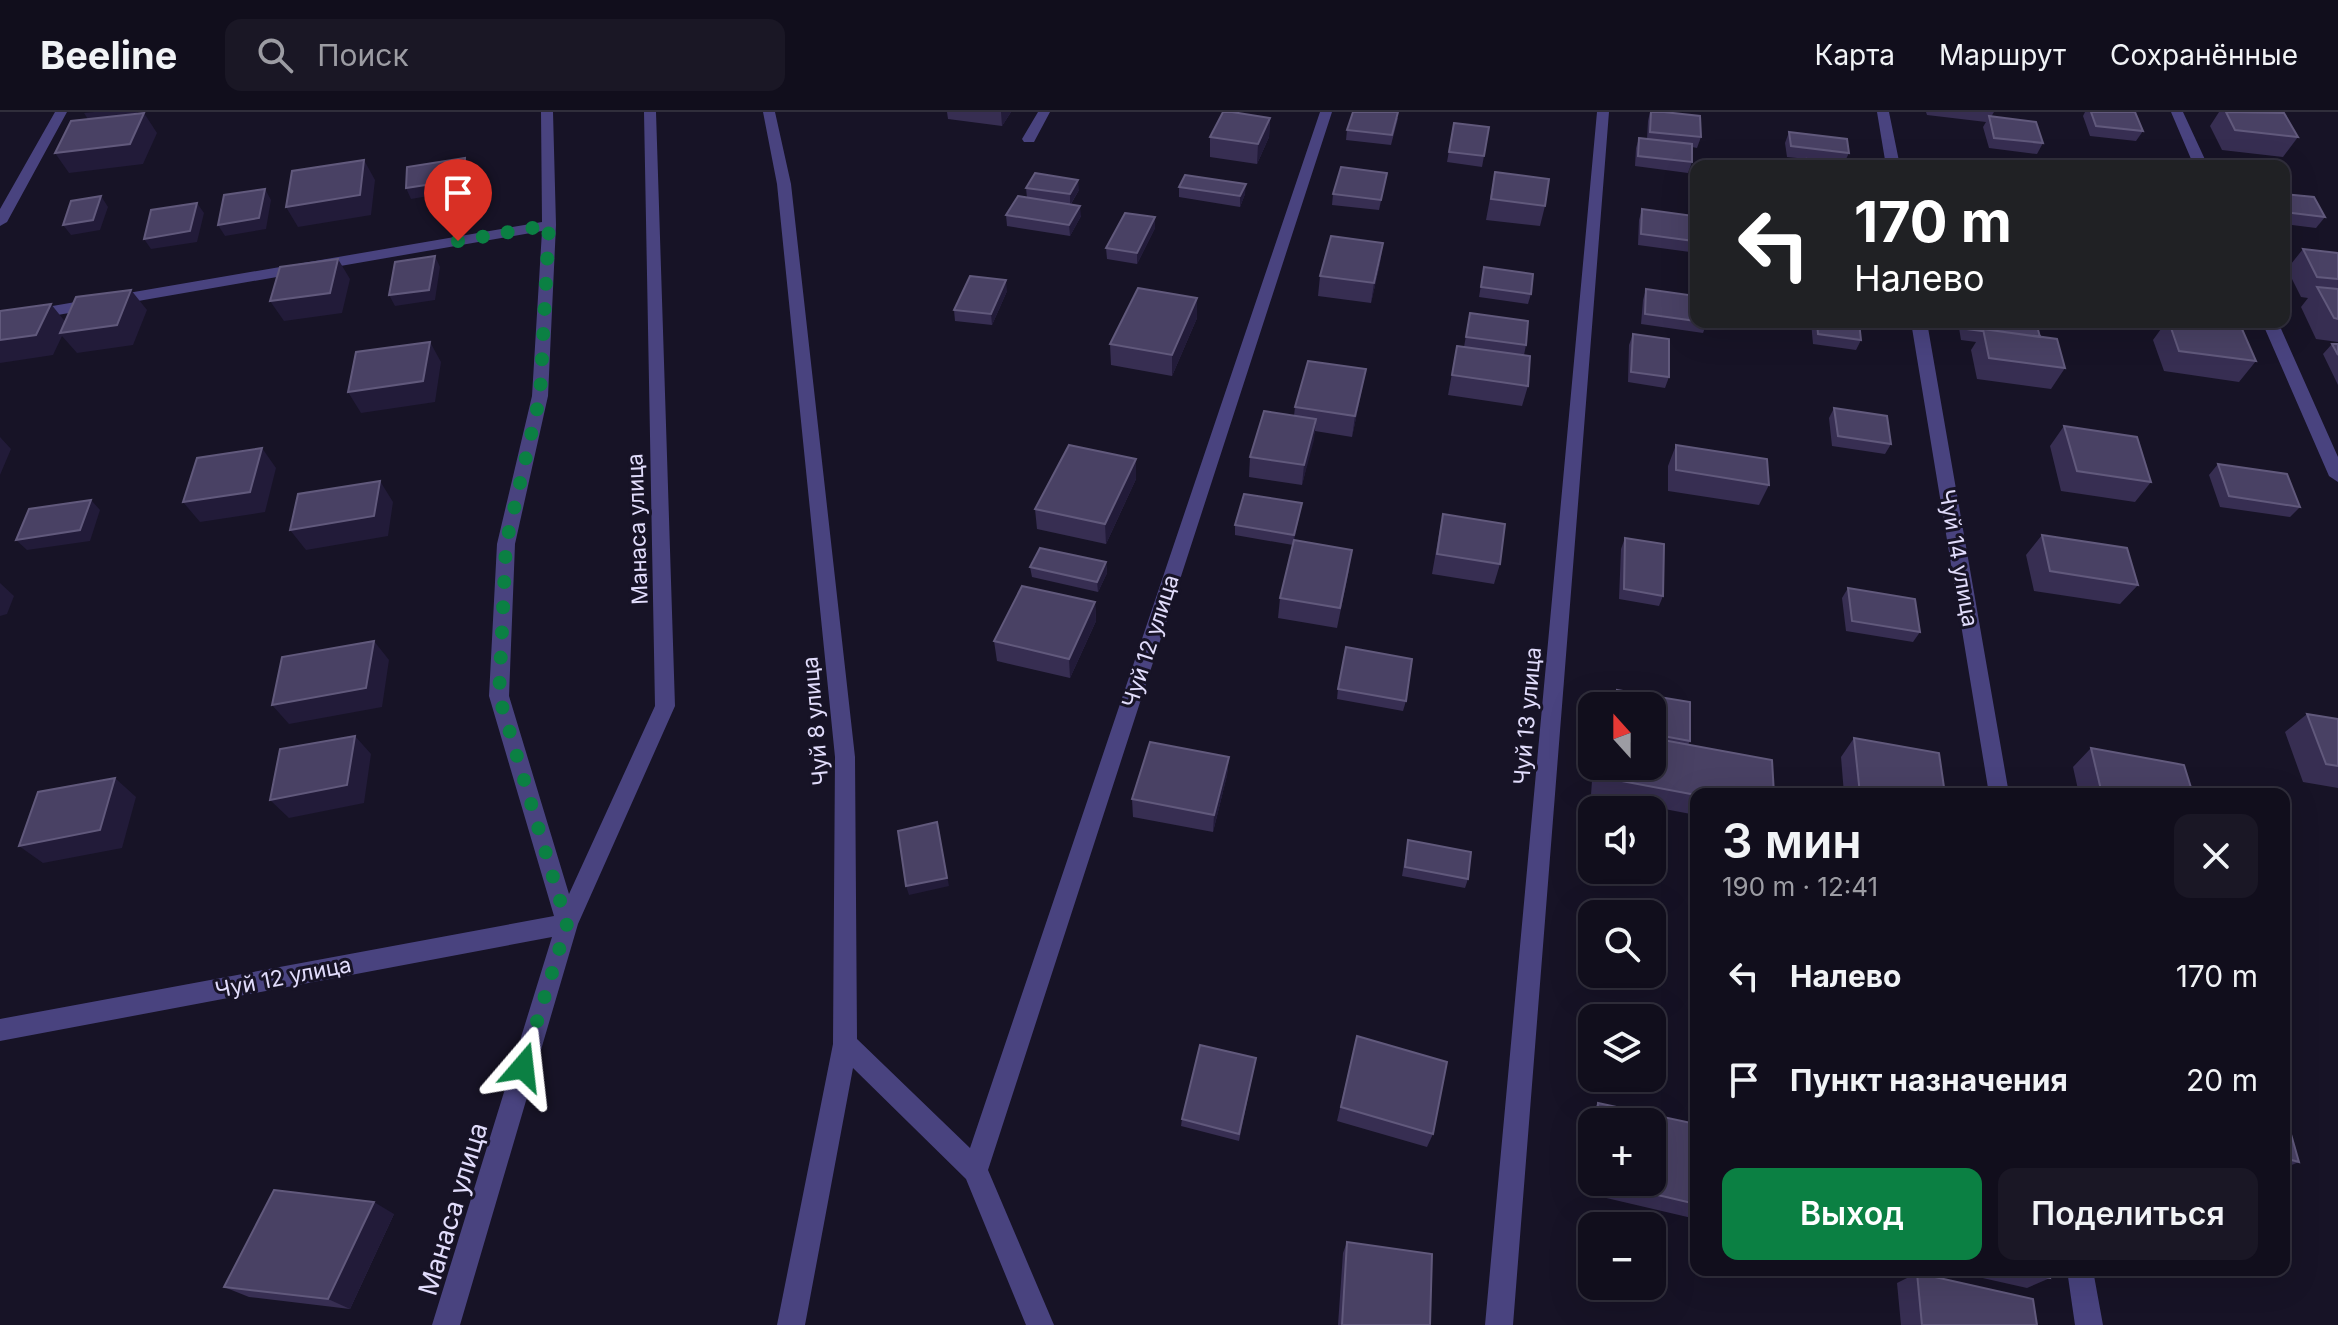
<!DOCTYPE html>
<html lang="ru">
<meta charset="utf-8">
<style>
body{margin:0;font-family:Inter,sans-serif;background:#1a1725;color:#f1f3f6;height:100vh;display:flex;flex-direction:column;font-size:30px;white-space:nowrap}
*{box-sizing:border-box;margin:0}
p{font-size:26px;color:#9c9ca3}
.icon{flex:none;width:44px;height:44px;fill:none;stroke:currentColor;stroke-width:2;stroke-linecap:round;stroke-linejoin:round}
.map{position:relative;flex:1;overflow:hidden}
.details{position:absolute;left:1690px;top:676px;width:600px;height:488px;display:flex;flex-direction:column;background:#110e1c;border-radius:16px;box-shadow:0 8px 32px #0002,0 0 0 2px #302e3b}
.details>*{flex:none}
.hud{position:absolute;left:1690px;top:48px;width:600px;height:168px;border-radius:16px;box-shadow:0 8px 32px #0002,0 0 0 2px #302e3b;background:#202124;color:#fff;overflow:hidden}
.needle{width:52px;rotate:339deg}
.tools{position:absolute;left:1578px;top:580px;display:grid;gap:16px}
.tools a{display:grid;place-items:center;width:88px;height:88px;border-radius:16px;background:#110e1c;box-shadow:0 8px 32px #0002,0 0 0 2px #302e3b;font-size:40px}
.pin{position:absolute;display:grid;place-items:center;width:68px;height:68px;color:#fff;margin:-82px -34px;border-radius:50% 50% 50% 0;rotate:-45deg;box-shadow:0 0 8px #0007}
.pin .icon{rotate:45deg}
.me{position:absolute;width:88px;margin:-44px;rotate:17deg;stroke-linejoin:round;filter:drop-shadow(0 0 6px #0008)}
.turn{display:flex;align-items:center;gap:28px;height:168px;padding:0 32px;font-size:36px}
.turn .icon{width:104px;height:104px;stroke-width:2.5}
.turn b{display:block;font-size:56px;line-height:68px}
.round{display:grid;place-items:center;flex:none;width:84px;height:84px;border-radius:16px;background:#1a1725}
.summary{display:flex;align-items:center;justify-content:space-between;height:136px;padding:0 32px}
h1{font-size:48px;font-weight:600;line-height:60px}
.button{display:flex;gap:16px;margin-top:auto;padding:16px 32px}
.button a{flex:1;height:92px;border-radius:16px;background:#0b8043;color:#fff;font-size:32px;font-weight:600;line-height:92px;text-align:center}
.button a+a{background:#1a1725;color:#f1f3f6}
ul{padding:0;list-style:none}
li{display:flex;align-items:center;gap:24px;height:104px;padding:0 32px}
li div{flex:1}
li b{display:block;font-size:30px}
li em{font-style:normal}
header{display:flex;align-items:center;gap:48px;box-sizing:border-box;height:112px;padding:0 40px;background:#110e1c;border-bottom:2px solid #302e3b}
header strong{font-size:38px}
nav{display:flex;gap:44px;margin-inline-start:auto;font-size:28px}
.search{width:560px;height:72px;background:#1a1725;display:flex;align-items:center;gap:20px;box-sizing:border-box;padding:0 28px;border-radius:16px;color:#9c9ca3;font-size:30px}
.map>svg:first-child{display:block}
</style>
<header>
<strong>Beeline</strong>
<div class="search"><svg class="icon" aria-label="search" viewBox="0 0 24 24"><circle cx="10" cy="10" r="6"/><path d="M15 15l6 6"/></svg>Поиск</div>
<nav><a>Карта</a><a>Маршрут</a><a>Сохранённые</a></nav>
</header>
<div class="map">
<svg width="2338" height="1213" viewBox="0 0 2338 1213">
<rect width="100%" height="100%" fill="#171326"/>
<g fill="none" stroke-linecap="round" stroke-linejoin="round">
<!-- street -->
<path fill="#49437f" fill-rule="evenodd" d="M55 0H67L7 110 0 114V97Z
M541 0H553L556 113 548 284 515 432 509 584 569 782 655 594 644 0H656L675 594 578 812 460 1213H432L552 825 0 929V907L554 804 489 584 497 432 532 284 542 119 0 213V203L542 110Z
M763 0H775L791 72 855 645 857 927 970 1036 1320 0H1332L988 1058 1054 1213H1026L966 1067 853 956 805 1213H777L833 932 835 645 777 72Z
M1038 0H1050L1034 30H1024L1022 27Z
M1597 0H1609L1513 1213H1485Z
M1877 0H1889L1900 54H1886Z
M2171 0H2183L2208 54H2194Z
M1911 210H1927L2009 682H1989Z
M2262 210H2278L2338 345V370L2329 364Z
M2067 1158H2093L2103 1213H2075Z"/>
</g>
<!-- wall -->
<path fill="#372e52" fill-rule="evenodd" d="M947 0H1011L1002 14 948 7Z
M1650 0 1701 25 1697 36 1692 35V50L1688 61 1635 54 1636 36 1639 26 1647 27 1648 9Z
M1926 0H1994L1991 5 2043 31 2037 42 1989 36 1983 15 1986 10 1927 3Z
M2085 0H2135L2143 19 2136 29 2090 24 2083 4Z
M2219 0H2276L2298 25 2283 45 2222 38 2210 14Z
M1270 6 1269 25 1257 52 1210 45V25Z
M1398 6 1391 33 1346 28 1347 18Z
M1454 11 1484 44 1482 55 1447 50Z
M1789 20 1849 41 1844 51 1858 54H1804L1807 47 1787 45 1785 31Z
M1495 60 1545 94 1540 114 1486 108Z
M1385 71 1379 98 1332 93 1333 82Z
M1179 75 1245 82 1240 95 1179 85Z
M1026 76 1079 78 1071 92 1081 104 1070 124 1007 114 1006 103 1027 86Z
M2284 82 2325 105 2316 116 2284 112Z
M1642 97 1694 129 1690 140 1638 133 1639 108Z
M1155 116 1137 152 1107 147 1106 136Z
M1383 131 1380 151 1371 191 1318 184 1320 164Z
M2303 137 2338 141V230L2316 227 2301 195 2308 186 2301 185 2287 157Z
M1484 155 1531 182 1528 192 1479 185Z
M1646 177 1696 184V210H1707L1703 221 1641 212 1643 188Z
M1007 179 992 213 955 209 954 198Z
M1197 186V206L1172 264 1111 253 1110 232Z
M1470 201 1526 233 1524 243 1528 274 1522 294 1448 283 1457 234 1464 235Z
M1811 210H1859L1861 228 1856 238 1813 232Z
M1958 210H2036L2040 225 2065 256 2051 277 1977 267 1971 238 1976 230 1961 228Z
M2166 210H2187L2256 249 2239 270 2164 259 2153 228Z
M1633 222 1669 265 1665 276 1628 270 1629 233Z
M2332 232H2338V273L2323 242Z
M1366 257 1352 325 1315 319 1302 373 1249 365 1250 345 1294 304 1295 295Z
M1834 296 1891 332 1885 342 1832 334 1829 306Z
M2064 314 2151 370 2135 390 2061 379 2050 334Z
M1676 333 1769 373 1759 393 1668 379V354Z
M1136 347V367L1106 432 1037 417 1035 397Z
M2218 352 2300 395 2290 405 2220 395 2209 363Z
M1302 391 1293 433 1235 423V413Z
M1443 402 1500 452 1494 472 1432 462 1439 422Z
M2042 423 2138 473 2120 492 2034 479 2026 443Z
M1625 426 1663 484 1659 494 1619 487 1621 437Z
M1106 450 1107 461 1098 480 1032 465 1030 455Z
M1349 458 1337 516 1278 506 1280 486Z
M1848 476 1920 520 1913 530 1846 519 1842 486Z
M1095 490 1096 509 1070 566 997 549 994 529Z
M1338 577 1406 589 1403 599 1337 587Z
M1617 578 1690 590V629L1688 633 1772 648 1774 682H1696V703L1591 683 1593 654H1652V594H1612V588Z
M2307 602 2338 607V676L2303 670 2285 620Z
M1854 626 1945 682H1844L1841 645Z
M2091 636 2193 682H2079L2073 655Z
M1229 645 1227 663 1213 720 1133 705 1132 687Z
M1408 728 1468 767 1465 776 1402 764Z
M1357 924 1433 1022 1427 1035 1337 1009Z
M1256 946 1239 1029 1181 1014 1182 1007Z
M1598 991 1696 1012V1107L1585 1081 1588 1004ZM1592 1010H1652V1070H1592Z
M2284 998 2299 1050 2284 1056Z
M394 1102 350 1197 249 1185 224 1175Z
M1347 1130 1430 1213H1338L1343 1141Z
M1947 1158H2048L2050 1166 2027 1176Z
M1917 1161 2037 1213H1901L1897 1171Z"/>
<!-- shaded-wall -->
<path fill="#221b39" d="M94 0H137L135 5 91 12 84 1Z
M1001 0H1011L1002 14Z
M144 1 157 21 143 52 69 61 55 41Z
M1270 6 1269 25 1257 52 1258 32Z
M465 46 470 56V77L411 87 406 76Z
M364 48 375 68 371 103 298 115 286 95Z
M1078 68 1079 78 1070 93V82Z
M1246 72 1245 82 1240 95V84Z
M265 77 271 88 266 117 225 124 218 113Z
M101 84 108 95 100 118 71 123 63 113Z
M197 91 204 101 197 130 151 137 144 127Z
M1080 94 1081 104 1070 124 1069 113Z
M1155 105V116L1137 152V141Z
M1383 131 1380 151 1371 191 1374 171Z
M435 144 440 155 435 188 395 194 389 183Z
M338 147 350 167 342 201 284 209 270 189Z
M1006 168 1007 179 992 213 991 202Z
M131 178 147 198 133 233 77 241 62 224 53 243 0 251V228L51 192 67 212Z
M1197 186V206L1172 264V243Z
M430 230 441 250 435 290 361 301 348 280Z
M1366 257 1362 278 1352 325 1355 304Z
M1316 307 1314 328 1302 373 1304 353Z
M0 325 11 337 0 363Z
M262 336 276 356 265 400 200 410 183 390Z
M1136 347V367L1106 432 1105 412Z
M380 369 393 390 388 424 306 438 290 418Z
M91 388 100 398 90 429 27 438 16 428Z
M1302 391 1300 402 1293 433 1294 423Z
M1106 450 1107 461 1098 480 1097 470Z
M0 471 14 484 7 502 0 504Z
M1095 490 1096 509 1070 566 1069 547Z
M374 529 389 548 382 595 289 612 272 593Z
M355 624 371 642 364 691 289 706 270 688Z
M1229 645 1227 663 1213 720 1214 703Z
M115 666 136 685 122 736 43 751 19 734Z
M937 710 949 774 909 783 906 774Z
M374 1090 394 1102 350 1197 328 1187Z"/>
<!-- building -->
<path fill="#494164" stroke="#61597c" stroke-width="2" d="M1223 0H1232L1270 6 1258 32 1210 25Z
M1353 0H1398L1392 23 1347 18Z
M1651 0H1664L1700 4 1701 25 1650 20Z
M2091 0H2135L2143 19 2096 14Z
M2226 0 2284 1 2298 25 2235 18Z
M144 1 130 32 55 41 71 9Z
M1989 4 2036 10 2043 31 1994 26Z
M1454 11 1489 15 1484 44 1449 40Z
M1789 20 1847 27 1849 41 1791 34Z
M1639 26 1692 32V50L1638 44Z
M465 46V67L406 76 407 55Z
M1807 47 1858 53V54H1808Z
M364 48 360 83 286 95 292 59Z
M1341 55 1387 61 1381 88 1333 82Z
M1495 60 1549 67 1545 94 1491 87Z
M1035 61 1078 68 1070 82 1026 76Z
M1185 63 1246 72 1240 84 1179 75Z
M265 77 259 106 218 113 224 83Z
M2284 82 2314 85 2325 105 2284 100Z
M101 84 93 108 63 113 71 89Z
M1018 84 1080 94 1069 113 1006 103Z
M197 91 190 119 144 127 151 98Z
M1642 97 1694 104V129L1641 122Z
M1125 101 1155 105 1137 141 1106 136Z
M1331 124 1383 131 1374 171 1320 164Z
M2303 137 2338 141V167L2317 165Z
M435 144 429 178 389 183 395 150Z
M338 147 330 181 270 189 280 155Z
M1484 155 1533 162 1531 182 1481 175Z
M970 164 1006 168 991 202 954 198Z
M2317 175 2338 177V207L2334 206Z
M1138 176 1197 186 1172 243 1110 232Z
M1646 177 1696 184V209L1645 202Z
M131 178 117 213 60 221 76 185Z
M51 192 36 223 0 228V199Z
M1470 201 1528 209 1526 233 1466 225Z
M1817 210H1859L1861 228 1818 222Z
M1966 210H2036L2040 225 1983 217V219L1967 217Z
M2169 210H2187L2242 217 2256 249 2179 239Z
M1983 217 2057 227 2065 256 1989 246Z
M1633 222 1669 227V265L1631 260Z
M430 230 423 269 348 280 356 240Z
M2332 232H2338V243Z
M1457 234 1530 244 1528 274 1452 263Z
M1308 249 1366 257 1355 304 1295 295Z
M1834 296 1887 304 1891 332 1838 324Z
M1264 299 1316 307 1304 353 1250 345Z
M2064 314 2137 325 2151 370 2077 359Z
M1069 333 1136 347 1105 412 1035 397Z
M1676 333 1767 347 1769 373 1676 358Z
M262 336 250 380 183 390 197 346Z
M2218 352 2287 362 2300 395 2229 384Z
M380 369 374 404 290 418 298 382Z
M1244 382 1302 391 1294 423 1235 413Z
M91 388 80 418 16 428 29 397Z
M1443 402 1505 412 1500 452 1437 442Z
M2042 423 2127 436 2138 473 2050 459Z
M1625 426 1664 432 1663 484 1624 477Z
M1294 428 1352 438 1340 496 1280 486Z
M1040 436 1106 450 1097 470 1030 455Z
M1022 474 1095 490 1069 547 994 529Z
M1848 476 1915 487 1920 520 1852 509Z
M374 529 366 576 272 593 282 545Z
M1346 535 1412 547 1406 589 1338 577Z
M1617 578 1690 590V629L1652 622V594H1616Z
M2307 602 2338 607V654L2326 652Z
M355 624 347 673 270 688 280 637Z
M1652 626 1772 648 1774 682 1696 683 1600 665V654H1652Z
M1854 626 1939 641 1945 682H1860Z
M1150 630 1229 645 1214 703 1132 687Z
M2091 636 2184 653 2193 682H2102Z
M115 666 100 718 19 734 38 680Z
M937 710 947 766 906 774 898 719Z
M1408 728 1471 740 1468 767 1405 755Z
M1357 924 1447 950 1433 1022 1341 995Z
M1200 933 1256 946 1239 1022 1182 1007Z
M1598 991 1696 1012V1092L1602 1070H1652V1010H1597Z
M2284 998 2299 1050 2284 1046Z
M274 1078 374 1090 328 1187 224 1175Z
M1347 1130 1432 1142 1430 1213H1342Z
M2015 1158H2048L2050 1166Z
M1917 1161 2033 1187 2037 1213H1922Z"/>
<g fill="none" stroke-linecap="round" stroke-linejoin="round">
<!-- route -->
<path stroke="#0b8043" stroke-width="14" stroke-dasharray="0 25.2" d="M458 129 549 113 540 284 506 432 499 584 567 812 523 955"/>
</g>
<g text-anchor="middle" stroke-width="6" stroke-linejoin="round" paint-order="stroke">
<!-- street labels -->
<g font-size="22" fill="#e1dcfb" stroke="#171326">
<text transform="translate(637 417) rotate(-92)" y="8">Манаса улица</text>
<text transform="translate(1959 446) rotate(80)" y="8">Чуй 14 улица</text>
<text transform="translate(1150 529) rotate(-72)" y="8">Чуй 12 улица</text>
<text transform="translate(1527 604) rotate(-85)" y="8">Чуй 13 улица</text>
<text transform="translate(815 609) rotate(-95)" y="8">Чуй 8 улица</text>
<text transform="translate(283 865) rotate(-11)" y="8">Чуй 12 улица</text>
</g>
<!-- near-street labels -->
<g font-size="26" fill="#e1dcfb" stroke="#171326">
<text transform="translate(453 1097) rotate(-73)" y="9">Манаса улица</text>
</g>
</g>
</svg>
<div class="tools">
<a><svg class="needle" viewBox="-14 -14 28 28"><path d="M0-13l5 13h-10z" fill="#e53935"/><path d="M0 13l5-13h-10z" fill="#9c9ca3"/></svg></a>
<a><svg class="icon" aria-label="sound" viewBox="0 0 24 24"><path d="M4 9h4l5-4v14l-5-4H4zM17 9q2 3 0 6"/></svg></a>
<a><svg class="icon" aria-label="search" viewBox="0 0 24 24"><circle cx="10" cy="10" r="6"/><path d="M15 15l6 6"/></svg></a>
<a><svg class="icon" aria-label="layers" viewBox="0 0 24 24"><path d="M12 4l9 5-9 5-9-5zM3 14l9 5 9-5"/></svg></a>
<a>+</a>
<a>−</a>
</div>
<div class="pin" style="left:458px;top:129px;background:#d93025"><svg class="icon" aria-label="arrive" viewBox="0 0 24 24"><path d="M6 21V4h12l-3 4 3 4H6"/></svg></div>
<svg class="me" style="left:523px;top:955px" viewBox="-20 -20 40 40"><path d="M0-17L14 15 0 8-14 15z" fill="#0b8043" stroke="#fff" stroke-width="4"/></svg>
<div class="hud">
<div class="turn"><svg class="icon" aria-label="left" viewBox="0 0 24 24"><path d="M17 20v-9H6M10 6l-5 5 5 5"/></svg><div><b>170 m</b>Налево</div></div>
</div>
<section class="details">
<div class="summary"><div><h1>3 мин</h1><p>190 m · 12:41</p></div><a class="round"><svg class="icon" aria-label="close" viewBox="0 0 24 24"><path d="M6 6l12 12M18 6L6 18"/></svg></a></div>
<ul>
<li><svg class="icon" aria-label="left" viewBox="0 0 24 24"><path d="M17 20v-9H6M10 6l-5 5 5 5"/></svg><div><b>Налево</b></div><em>170 m</em></li>
<li><svg class="icon" aria-label="arrive" viewBox="0 0 24 24"><path d="M6 21V4h12l-3 4 3 4H6"/></svg><div><b>Пункт назначения</b></div><em>20 m</em></li>
</ul>
<div class="button"><a>Выход</a><a>Поделиться</a></div>
</section>
</div>
